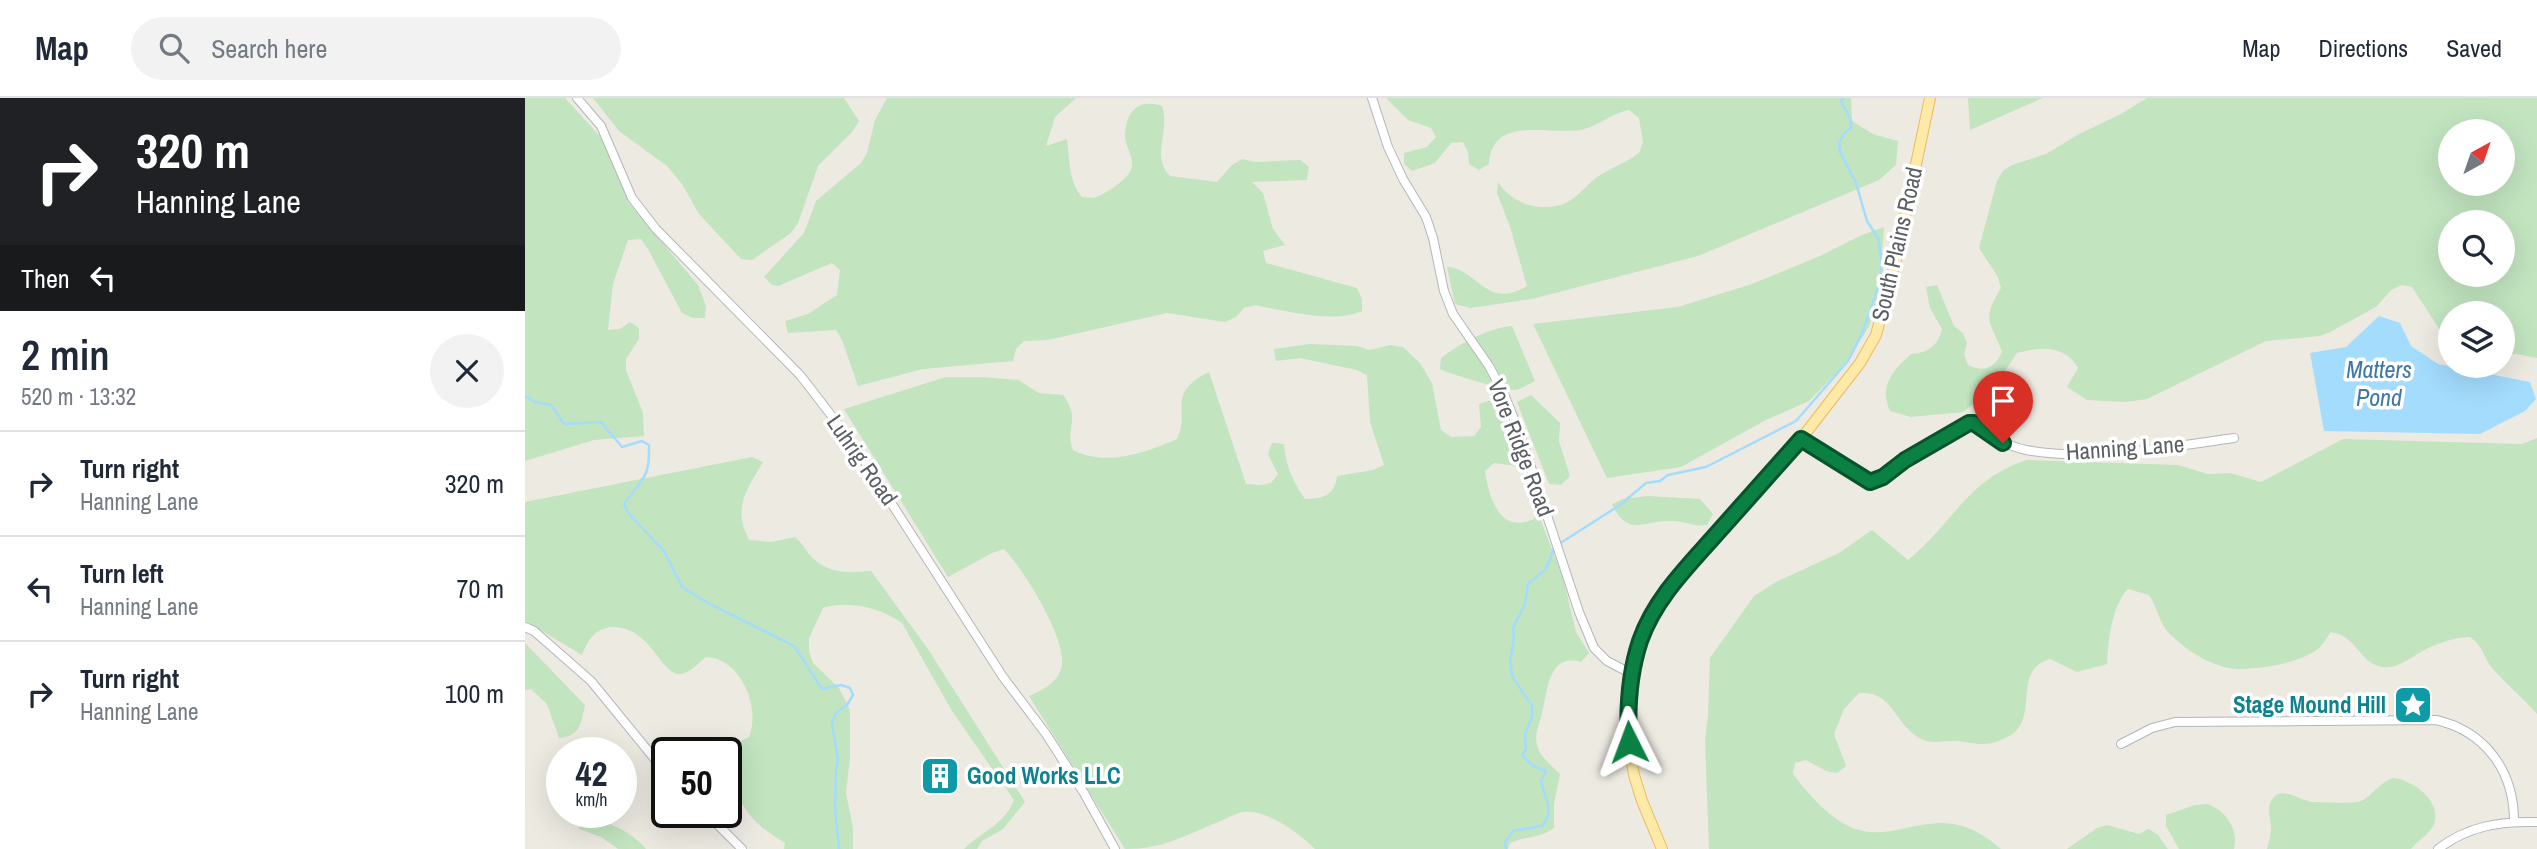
<!DOCTYPE html>
<meta charset="utf-8">
<style>
body{margin:0;font-family:"Archivo Narrow",sans-serif;background:#f2f2f3;color:#1f2937;height:100vh;display:flex;flex-direction:column;font-size:26px;white-space:nowrap}
*{box-sizing:border-box;margin:0}
p{font-size:23px;color:#747a83}
.icon{flex:none;width:38px;height:38px;fill:none;stroke:currentColor;stroke-width:2;stroke-linecap:round;stroke-linejoin:round}
.map{position:relative;flex:1;overflow:hidden}
.side{display:flex;flex-direction:column;background:#fff;width:525px}
.side>*{flex:none}
.hud{background:#202124;color:#fff;overflow:hidden}
.needle{width:46px;rotate:40deg}
.buttons{position:absolute;left:1913px;top:21px;display:grid;gap:14px}
.buttons a{display:grid;place-items:center;width:77px;height:77px;border-radius:50%;background:#fff;box-shadow:0 7px 28px #0002;font-size:35px}
.speed{position:absolute;left:21px;top:639px;display:flex;gap:14px;font-size:35px;font-weight:700;text-align:center}
.speed>*{display:grid;place-content:center;width:91px;height:91px;border-radius:50%;background:#fff;box-shadow:0 7px 28px #0002;line-height:1}
.speed small{font-size:18px;font-weight:400}
.speed .limit{border:4px solid #111;border-radius:10px;background:#fff;color:#111}
.pin{position:absolute;display:grid;place-items:center;width:60px;height:60px;color:#fff;margin:-72px -30px;border-radius:50% 50% 50% 0;rotate:-45deg;box-shadow:0 0 7px #0007}
.pin .icon{rotate:45deg}
.me{position:absolute;width:77px;margin:-38px;rotate:357deg;stroke-linejoin:round;filter:drop-shadow(0 0 5px #0008)}
.turn{display:flex;align-items:center;gap:24px;height:147px;padding:0 21px;font-size:32px}
.turn .icon{width:91px;height:91px;stroke-width:2.5}
.turn b{display:block;font-size:49px;line-height:60px}
.then{display:flex;align-items:center;height:66px;padding:0 21px;background:#0003;gap:14px;font-size:26px}
.round{display:grid;place-items:center;flex:none;width:74px;height:74px;border-radius:37px;background:#f2f2f3}
.summary{display:flex;align-items:center;justify-content:space-between;height:119px;padding:0 21px}
h1{font-size:42px;font-weight:600;line-height:52px}
ul{padding:0;list-style:none}
li{display:flex;align-items:center;gap:21px;height:105px;padding:0 21px;border-top:2px solid #e0e1e3}
li div{flex:1}
li b{display:block;font-size:26px}
li em{font-style:normal}
header{display:flex;align-items:center;gap:42px;box-sizing:border-box;height:98px;padding:0 35px;background:#fff;border-bottom:2px solid #e0e1e3}
header strong{font-size:33px}
nav{display:flex;gap:38px;margin-inline-start:auto;font-size:24px}
.search{width:490px;height:63px;background:#f2f2f3;display:flex;align-items:center;gap:18px;box-sizing:border-box;padding:0 24px;border-radius:38px;color:#747a83;font-size:26px}
main{display:flex;flex:1;min-height:0}
.map>svg:first-child{display:block}
</style>
<header>
<strong>Map</strong>
<div class="search"><svg class="icon" aria-label="search" viewBox="0 0 24 24"><circle cx="10" cy="10" r="6"/><path d="M15 15l6 6"/></svg>Search here</div>
<nav><a>Map</a><a>Directions</a><a>Saved</a></nav>
</header>
<main>
<section class="side">
<div class="hud">
<div class="turn"><svg class="icon" aria-label="right" viewBox="0 0 24 24"><path d="M7 20v-9h11M14 6l5 5-5 5"/></svg><div><b>320 m</b>Hanning Lane</div></div>
<div class="then">Then<svg class="icon" aria-label="left" viewBox="0 0 24 24"><path d="M17 20v-9H6M10 6l-5 5 5 5"/></svg></div>
</div>
<div class="summary"><div><h1>2 min</h1><p>520 m · 13:32</p></div><a class="round"><svg class="icon" aria-label="close" viewBox="0 0 24 24"><path d="M6 6l12 12M18 6L6 18"/></svg></a></div>
<ul>
<li><svg class="icon" aria-label="right" viewBox="0 0 24 24"><path d="M7 20v-9h11M14 6l5 5-5 5"/></svg><div><b>Turn right</b><p>Hanning Lane</p></div><em>320 m</em></li>
<li><svg class="icon" aria-label="left" viewBox="0 0 24 24"><path d="M17 20v-9H6M10 6l-5 5 5 5"/></svg><div><b>Turn left</b><p>Hanning Lane</p></div><em>70 m</em></li>
<li><svg class="icon" aria-label="right" viewBox="0 0 24 24"><path d="M7 20v-9h11M14 6l5 5-5 5"/></svg><div><b>Turn right</b><p>Hanning Lane</p></div><em>100 m</em></li>
</ul>
</section>
<div class="map">
<svg width="2012" height="751" viewBox="0 0 2012 751">
<rect width="100%" height="100%" fill="#edeae2"/>
<!-- green -->
<path fill="#c2e4bf" fill-rule="evenodd" d="M0 0H40L82 46 103 104 173 187 181 208 180 220H168L157 215 123 151 116 141 103 142 88 186 83 232 95 231 105 224 114 230V241L101 261V272L118 315 119 338 69 342 0 363Z
M68 0H319L334 23 327 34 293 68 273 125 266 135 227 162 216 161 174 116 157 86 142 68 94 33Z
M362 0H551L530 19 521 48 542 41C545 62 543 82 557 99 561 99 564 100 568 100 578 98 604 81 606 71 610 60 601 50 600 39 600 14 613 0 637 8 646 33 625 57 645 78L692 84 707 67 717 61 731 64 775 62 784 69 782 82 727 84 738 95 748 131 760 147 738 153 741 165 832 190 837 201V213C809 226 761 213 730 207L719 210 711 219 700 224 642 215 523 242 499 243 491 251 488 263 398 271 333 288 317 242 311 232 263 235 260 223 283 216 312 197 315 172 307 165 253 188 247 187 239 179 279 135 291 103 336 65 342 55 350 22Z
M861 0H1326L1327 23 1348 36 1373 43 1371 67 1354 82 1173 158 1007 201 945 210 930 206 922 169C951 169 961 213 1002 188L985 129 972 95 973 84C987 107 1021 117 1046 102 1055 96 1062 87 1071 80 1085 70 1101 65 1114 55L1118 44 1114 20 1104 12C1087 15 1075 27 1059 31 1026 39 967 15 964 66L954 72 944 66 943 54 938 44 926 45 910 65 887 73 879 66V55L902 49 911 39 906 30 883 22Z
M1443 0H1518L1445 32Z
M1622 0H2012V260L1992 256H1978V215H1925V242L1915 232 1887 189 1877 187 1866 192 1851 209 1805 234 1795 238 1741 243 1622 301 1600 304 1562 302 1542 289 1553 270C1539 246 1515 249 1492 255L1467 292 1438 314 1386 319 1365 313C1354 288 1367 273 1386 256 1403 255 1413 248 1417 231L1405 210 1401 189 1412 187 1429 228 1438 235 1442 245 1439 256 1443 267C1459 275 1470 270 1477 254 1465 222 1456 223 1476 190L1473 179 1454 150 1472 83 1478 73 1487 67 1521 56 1554 36 1596 16ZM1925 33H1978V86H1925ZM1925 124H1978V177H1925Z
M1359 129 1354 200 1344 229 1317 269 1284 303 1241 322 1156 369 1082 380 1008 226 1153 209 1227 186 1295 158 1337 137Z
M987 228 1010 283C1004 286 996 291 990 292 982 293 924 276 915 271L916 260C936 245 963 230 987 228Z
M785 246 832 248 844 252 866 247 878 249 895 265 907 285 916 332 926 339 949 338 956 329 954 306 966 302 974 312 981 334 992 356V368L969 365 960 373C964 399 974 437 1009 421L1011 410 1038 480 1051 534 1064 555 1056 564C1023 555 1023 592 1017 615 1015 625 1009 636 1012 647 1014 658 1027 668 1035 676L1029 706V730C1014 741 1000 738 985 745L983 751H790C775 736 742 711 719 714 711 715 701 721 693 724 658 738 639 751 600 751L504 598C516 593 532 585 536 571 545 545 498 470 479 451L467 455 423 479 319 311 421 279H458L493 282 514 295 538 297C557 322 539 329 548 352 581 369 620 355 652 341 666 311 640 296 684 274L721 386 734 387 746 385 753 376 743 356 747 345 759 346C760 366 768 384 780 401 798 401 810 397 812 378L848 372 859 367 845 324 842 277 832 272 775 260 751 263 749 251Z
M1006 297 1035 325 1034 343 1045 378 1036 387 1024 386 992 304Z
M2012 340V616C1998 600 1982 587 1968 571 1958 559 1960 550 1945 539 1932 539 1920 543 1908 548 1891 554 1872 575 1853 568 1833 561 1831 538 1806 534 1802 539 1798 547 1793 551 1774 566 1722 575 1699 569 1680 564 1662 552 1648 539 1635 529 1633 510 1624 497L1603 491C1587 507 1583 543 1582 566L1552 574 1525 561C1488 572 1512 613 1490 634 1485 639 1477 641 1471 644 1459 648 1446 645 1433 643 1421 642 1408 647 1396 641 1370 628 1368 592 1334 595L1319 611 1309 636 1321 668 1312 675 1301 673 1281 662 1270 665 1268 676C1285 698 1309 727 1338 733 1353 736 1367 733 1381 730 1422 721 1443 723 1476 751H1184L1180 642 1183 618 1185 560 1229 498 1251 484 1314 455 1347 432 1383 462C1429 425 1442 381 1502 362L1653 367 1683 376 1705 375 1736 384 1818 341 1997 346Z
M227 359 238 364C222 391 207 410 224 442L247 444 270 439C277 445 279 449 284 456 301 476 322 475 346 473L403 551 500 704 478 731 457 743 452 751H439C456 734 480 726 489 702L427 613 377 525C356 510 323 502 298 510L284 540V553L288 565 314 590 325 612V660L321 695 328 730V751H259L260 745C247 737 234 729 224 716 216 705 214 697 201 690V659L214 644 224 639C236 610 216 560 181 559 173 565 164 577 153 576 135 574 125 529 88 529 70 530 63 542 57 557L0 523V404Z
M1123 398 1175 401 1188 416 1182 427C1170 429 1162 424 1149 423 1123 420 1103 442 1087 406L1098 401Z
M0 545 60 607C56 626 55 638 34 640L22 606 6 591 0 592Z
M1868 680C1888 682 1917 703 1909 726 1906 735 1892 743 1886 751H1742C1744 744 1746 737 1746 730 1746 719 1740 709 1749 699 1759 688 1777 705 1790 704 1802 704 1828 707 1838 702 1849 695 1856 684 1868 680Z
M1682 706C1701 712 1714 732 1709 751H1654L1641 728V717L1670 707Z
M58 715C80 724 106 732 121 751H93L76 739 54 731Z
M1582 727 1614 736 1624 731 1633 737 1643 751H1542L1572 730Z"/>
<!-- water -->
<path fill="#a3dcfd" d="M1854 218 1875 225 1886 248 1913 266 2005 284 2011 301 2000 313 1955 336 1799 333 1785 255 1821 249Z"/>
<g fill="none" stroke-linecap="round" stroke-linejoin="round">
<!-- stream -->
<path stroke="#a3dcfd" stroke-width="2.5" d="M0 298 10 304 26 307 39 326 76 324 97 349 117 343 124 347C125 382 117 380 99 406L104 416 139 453 157 489 183 505 269 548 297 591 316 587 325 590 328 597 322 607 311 615 307 626 313 661 311 674 310 710 314 751
M1034 446 1095 407 1121 385 1135 383 1143 377 1181 369 1271 323 1323 263 1337 236 1356 181 1357 166 1353 140 1342 123 1331 85 1315 54 1314 45 1319 35 1326 30V22L1316 3 1318 0
M981 751 980 744 988 733 1017 728C1031 712 1019 700 1016 683L1021 673 1008 668 997 657 1001 651 1000 636 1007 619V608L987 578 985 563 989 540 988 530 1000 506 1003 486 1021 471 1029 451"/>
<defs>
<path id="minor" d="M52 0 76 28 107 100 131 131 275 277 327 344 478 579 521 636 559 695 590 751
M847 0 863 49 878 81 901 119 908 140 919 193 928 216 964 268 978 294 994 333 1054 514 1069 550 1082 563 1107 576
M1276 341 1345 384 1358 379 1380 362 1444 325H1449C1465 337 1481 348 1501 352 1565 364 1644 349 1709 340
M0 529 9 533 66 583 142 676
M1596 646 1627 630 1650 624 1911 622C1960 633 1989 673 1989 723
M180 714 217 751
M1913 751C1943 728 1975 723 2012 724"/>
<path id="major" d="M1137 751 1117 703 1109 677 1103 644 1102 610 1107 576 1116 542 1129 514 1149 484 1276 341 1335 265 1351 237 1370 166 1405 0"/>
</defs>
<!-- minor casing -->
<use href="#minor" stroke="#b3b6ba" stroke-width="10"/>
<!-- major casing -->
<use href="#major" stroke="#eeba5b" stroke-width="12"/>
<!-- minor -->
<use href="#minor" stroke="#fff" stroke-width="8"/>
<!-- major -->
<use href="#major" stroke="#fde9a8" stroke-width="10"/>
</g>
<g fill="none" stroke-linecap="round" stroke-linejoin="round">
<defs>
<path id="route" d="M1104 644C1102 609 1104 576 1115 543 1129 503 1159 472 1186 442 1216 408 1246 375 1276 341L1345 384 1358 379 1380 362 1444 325H1449L1478 345"/>
</defs>
<!-- route casing -->
<use href="#route" stroke="#07532c" stroke-width="18"/>
<!-- route -->
<use href="#route" stroke="#0b8043" stroke-width="12"/>
</g>
<!-- icons -->
<defs>
<symbol id="sight-square" viewBox="-11 -11 22 22"><rect x="-9" y="-9" width="18" height="18" rx="4" fill="#0f9aa8" stroke="#fff"/><path d="M0-6L1.8-2.2L6-1.7L2.9 1.2L3.7 5.4L0 3.3L-3.7 5.4L-2.9 1.2L-6-1.7L-1.8-2.2Z" fill="#fff"/></symbol>
<symbol id="building-square" viewBox="-11 -11 22 22"><rect x="-9" y="-9" width="18" height="18" rx="4" fill="#0f9aa8" stroke="#fff"/><path d="M-4-6H4V6H1V3H-1V6H-4ZM-2.5-4.3h1.7v1.8h-1.7ZM.8-4.3h1.7v1.8H.8ZM-2.5-1h1.7V.8h-1.7ZM.8-1h1.7V.8H.8Z" fill="#fff"/></symbol>
</defs>
<g fill-rule="evenodd">
<use href="#sight-square" x="1866" y="585" width="44" height="44"/>
<use href="#building-square" x="393" y="656" width="44" height="44"/>
</g>
<g text-anchor="middle" stroke-width="7" stroke-linejoin="round" paint-order="stroke">
<!-- street labels -->
<g font-size="23" fill="#5b5f63" stroke="#fff">
<text transform="translate(1372 146) rotate(-77)" y="8">South Plains Road</text>
<text transform="translate(996 350) rotate(69)" y="8">Vore Ridge Road</text>
<text transform="translate(1600 350) rotate(-4)" y="8">Hanning Lane</text>
<text transform="translate(337 362) rotate(55)" y="8">Luhrig Road</text>
</g>
<!-- culture labels -->
<g font-size="23" font-weight="bold" fill="#0d838f" stroke="#fff" text-anchor="end">
<text x="1861" y="615">Stage Mound Hill</text>
<text x="442" y="686" text-anchor="start">Good Works LLC</text>
</g>
<!-- water labels -->
<g font-size="24" font-style="italic" fill="#3e78a6" stroke="#fff">
<text x="1854" y="280">Matters<tspan x="1854" dy="28">Pond</tspan></text>
</g>
</g>
</svg>
<div class="buttons">
<a><svg class="needle" viewBox="-14 -14 28 28"><path d="M0-13l5 13h-10z" fill="#e53935"/><path d="M0 13l5-13h-10z" fill="#747a83"/></svg></a>
<a><svg class="icon" aria-label="search" viewBox="0 0 24 24"><circle cx="10" cy="10" r="6"/><path d="M15 15l6 6"/></svg></a>
<a><svg class="icon" aria-label="layers" viewBox="0 0 24 24"><path d="M12 4l9 5-9 5-9-5zM3 14l9 5 9-5"/></svg></a>
</div>
<div class="speed"><div>42<small>km/h</small></div><div class="limit">50</div></div>
<div class="pin" style="left:1478px;top:345px;background:#d93025"><svg class="icon" aria-label="arrive" viewBox="0 0 24 24"><path d="M6 21V4h12l-3 4 3 4H6"/></svg></div>
<svg class="me" style="left:1104px;top:644px" viewBox="-20 -20 40 40"><path d="M0-17L14 15 0 8-14 15z" fill="#0b8043" stroke="#fff" stroke-width="4"/></svg>
</div>
</main>
